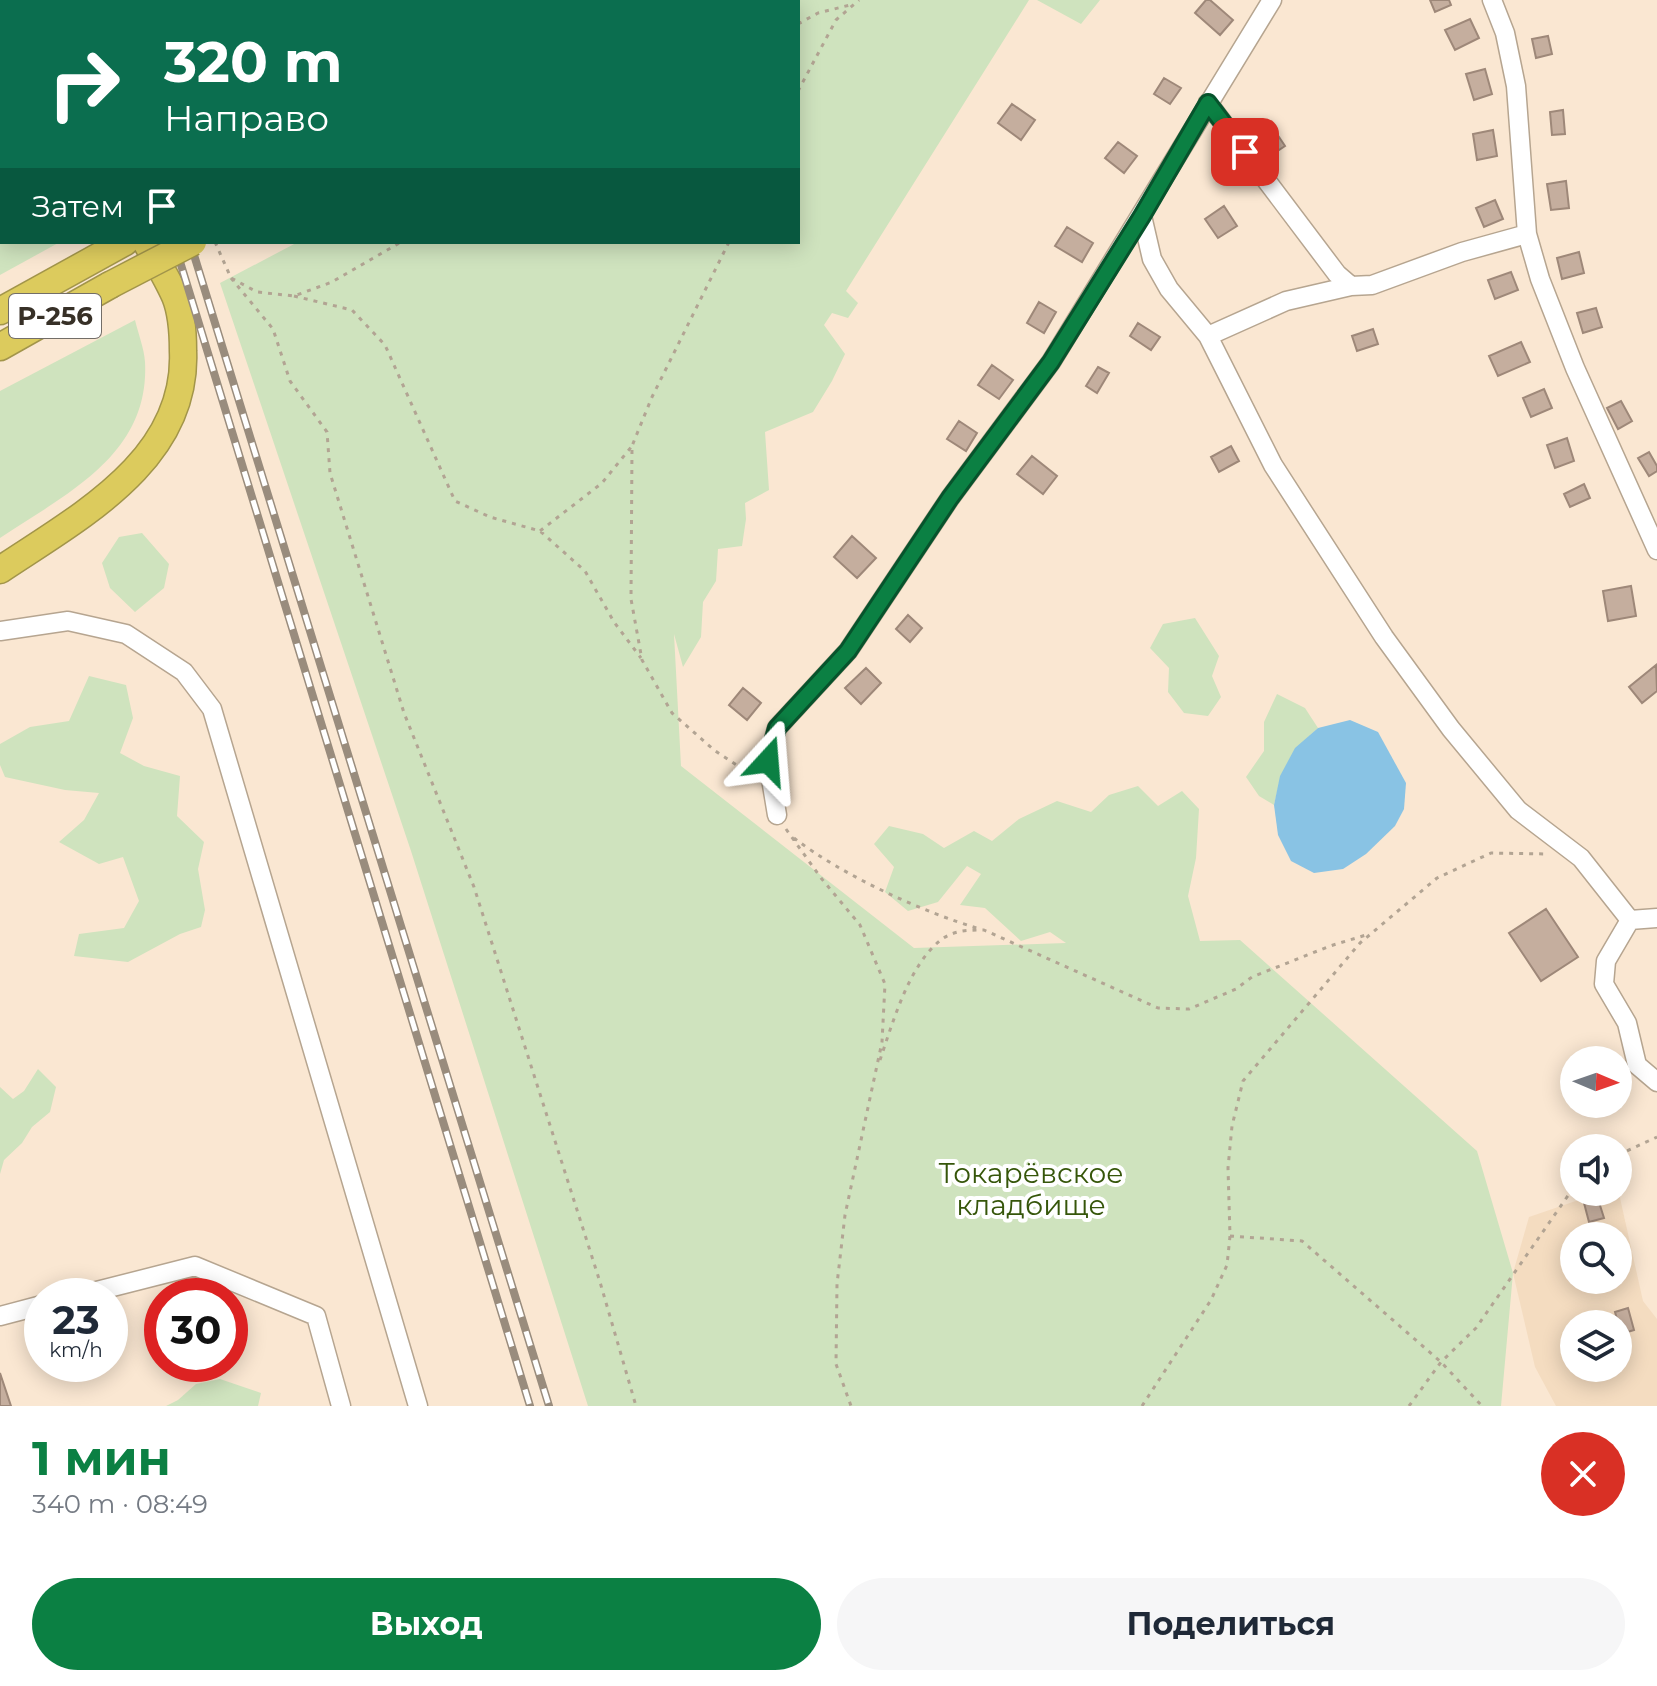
<!DOCTYPE html>
<html lang="ru">
<meta charset="utf-8">
<style>
body{margin:0;font-family:Montserrat,sans-serif;background:#f6f6f7;color:#1f2937;height:100vh;display:flex;flex-direction:column;font-size:30px;white-space:nowrap}
*{box-sizing:border-box;margin:0}
p{font-size:26px;color:#747a83}
.icon{flex:none;width:44px;height:44px;fill:none;stroke:currentColor;stroke-width:2;stroke-linecap:round;stroke-linejoin:round}
.map{position:relative;height:1406px;overflow:hidden}
.details{display:flex;flex-direction:column;background:#fff;flex:1}
.details>*{flex:none}
.guide{position:absolute;left:0px;top:0px;width:800px;height:244px;box-shadow:0 4px 20px #0003;background:#0b6e4f;color:#fff;overflow:hidden}
.needle{width:52px;rotate:92deg}
.controls{position:absolute;left:1560px;top:1046px;display:grid;gap:16px}
.controls a{display:grid;place-items:center;width:72px;height:72px;border-radius:50%;background:#fff;box-shadow:0 4px 20px #0003;font-size:40px}
.speed{position:absolute;left:24px;top:1278px;display:flex;gap:16px;font-size:40px;font-weight:700;text-align:center}
.speed>*{display:grid;place-content:center;width:104px;height:104px;border-radius:50%;background:#fff;box-shadow:0 4px 20px #0003;line-height:1}
.speed small{font-size:20px;font-weight:400}
.speed .limit{border:12px solid #d22;background:#fff;color:#111}
.pin{position:absolute;display:grid;place-items:center;width:68px;height:68px;color:#fff;margin:-34px;border-radius:16px;box-shadow:0 4px 12px #0006}
.me{position:absolute;width:88px;margin:-44px;rotate:19deg;stroke-linejoin:round;filter:drop-shadow(0 0 6px #0008)}
.turn{display:flex;align-items:center;gap:28px;height:168px;padding:0 32px;font-size:36px}
.turn .icon{width:104px;height:104px;stroke-width:2.5}
.turn b{display:block;font-size:56px;line-height:68px}
.then{display:flex;align-items:center;height:76px;padding:0 32px;background:#0003;gap:16px;font-size:30px}
.round{display:grid;place-items:center;flex:none;width:84px;height:84px;border-radius:42px;background:#f6f6f7}
.summary{display:flex;align-items:center;justify-content:space-between;height:136px;padding:0 32px}
h1{font-size:48px;font-weight:700;line-height:60px;color:#0b8043}
.primary-button{display:flex;gap:16px;margin-top:auto;padding:16px 32px}
.primary-button a{flex:1;height:92px;border-radius:48px;background:#0b8043;color:#fff;font-size:32px;font-weight:700;line-height:92px;text-align:center}
.primary-button a+a{background:#f6f6f7;color:#1f2937}
.map>svg:first-child{display:block}
</style>
<div class="map">
<svg width="1657" height="1406" viewBox="0 0 1657 1406">
<rect width="100%" height="100%" fill="#fae7d2"/>
<!-- built -->
<path fill="#f4dcc0" fill-rule="evenodd" d="M1618 1189 1643 1301 1657 1319V1406H1556L1535 1367 1513 1273 1529 1217 1602 1192H1618ZM1574 1236H1618V1280H1574ZM1574 1324H1618V1368H1574Z"/>
<!-- green -->
<path fill="#cfe3be" d="M209 0H474L210 2Z
M758 0H1029L846 291 858 303 848 318 832 313 824 325 845 354 832 381 813 412 765 432 769 490 745 503 746 519 742 546 718 549 716 581 703 602 701 637 683 667 674 634 681 766 914 948 1066 943 1050 932 1021 941 985 908 960 905 981 874 967 866 938 902 908 911 885 892 894 867 874 844 889 826 923 834 944 848 974 831 992 841 1019 819 1057 801 1091 812 1109 795 1138 786 1158 806 1182 791 1199 809 1196 858 1188 896 1200 941 1240 940 1477 1151 1513 1273 1501 1406H588L411 851 220 283 298 242H798V2H754Z
M1037 0H1100L1081 24Z
M0 129 2 242H60L0 275Z
M135 320C138 333 144 348 145 362 150 455 66 494 0 538V391Z
M142 533 169 564 164 588 135 612 110 588 102 563 119 537Z
M1195 618 1219 656 1212 676 1221 697 1208 716 1184 713 1168 692 1169 668 1150 648 1163 624Z
M89 676 126 685 133 718 120 753 144 766 180 776 177 816 204 842 198 869 205 910 201 927 180 934 128 962 74 956 79 934 124 928 139 901 123 857 99 864 59 842 84 820 99 793 65 790 5 777 0 765V744L30 727 69 721Z
M1277 694 1305 708 1318 728C1290 752 1282 769 1274 805L1259 796 1246 777 1264 751V722Z
M38 1069 56 1087 50 1112 32 1127 22 1143 4 1160 0 1174V1087L13 1099 24 1091Z
M220 1379 261 1393 258 1406H166L178 1400 196 1384Z"/>
<!-- water -->
<path fill="#89c3e4" d="M1350 720 1378 732 1406 783 1404 809 1395 826 1366 854 1343 869 1314 873 1291 861 1278 835 1274 805 1280 776 1295 748 1318 728Z"/>
<!-- building -->
<path fill="#c5ae9e" stroke="#9e8879" stroke-width="2" d="M1206 0H1210L1233 20 1220 35 1195 13Z
M1430 0H1449L1451 5 1435 12Z
M1470 19 1479 38 1455 50 1445 30Z
M1548 36 1552 54 1536 58 1532 39Z
M1485 69 1492 94 1474 100 1466 74Z
M1164 78 1181 88 1170 104 1154 94Z
M1012 104 1035 120 1021 140 998 123Z
M1563 110 1565 134 1552 135 1550 112Z
M1271 125 1285 146 1267 158 1253 137Z
M1493 130 1497 156 1477 160 1473 134Z
M1118 142 1137 156 1124 173 1105 158Z
M1566 181 1569 208 1551 210 1547 184Z
M1495 200 1503 219 1484 227 1476 208Z
M1224 206 1237 226 1218 238 1205 219Z
M1067 227 1093 243 1082 262 1055 246Z
M1579 252 1584 273 1562 279 1557 258Z
M1511 272 1518 290 1495 299 1488 280Z
M1039 302 1056 312 1044 333 1027 323Z
M1596 308 1602 327 1583 333 1577 313Z
M1138 323 1160 337 1151 350 1130 336Z
M1373 329 1378 344 1357 351 1352 336Z
M1521 342 1530 362 1498 376 1489 356Z
M992 365 1013 380 999 399 978 385Z
M1098 367 1109 373 1097 393 1086 386Z
M1544 389 1552 408 1531 417 1523 398Z
M1621 401 1632 421 1618 429 1607 408Z
M959 421 977 433 966 451 947 439Z
M1567 438 1574 461 1555 468 1547 445Z
M1231 446 1239 461 1219 472 1211 457Z
M1649 452 1657 466V471L1649 476 1638 458Z
M1032 456 1057 476 1043 494 1017 474Z
M1584 484 1590 498 1570 507 1564 494Z
M852 536 876 558 857 578 834 557Z
M1631 586 1636 616 1608 621 1603 591Z
M908 615 922 628 910 642 896 629Z
M1656 665 1657 691 1642 703 1629 687Z
M866 668 881 683 861 704 845 688Z
M743 688 761 703 747 720 729 705Z
M1546 909 1578 957 1541 981 1509 933Z
M1598 1199 1604 1218 1589 1222 1584 1203Z
M1628 1308 1634 1330 1621 1334 1615 1312Z
M0 1373 11 1406H0Z"/>
<g fill="none" stroke-linecap="round" stroke-linejoin="round">
<defs>
<path id="minor" d="M1492 0 1505 33 1516 86 1527 234 1540 279 1575 368 1657 550
M1208 103 1337 274 1351 286 1372 285 1462 252 1527 234
M1142 216 1152 259 1169 289 1208 336 1273 465 1384 637 1451 729 1518 810 1581 858 1630 920 1657 918
M1208 336 1286 301 1351 286
M0 631 68 621 126 634 184 672 212 709 418 1406
M777 815 768 761 777 728 848 651 950 498 1051 362 1272 0
M1630 920 1606 961 1604 984 1627 1023 1637 1065 1657 1082
M77 1296 195 1266 316 1316 341 1406
M0 1316 42 1305"/>
<path id="highway" d="M582 2 585 0
M654 2 658 0
M0 89H2
M0 311 125 242
M0 347 110 285
M0 570C79 517 188 460 183 351 183 333 182 313 175 296 167 278 156 260 146 242"/>
</defs>
<!-- minor casing -->
<use href="#minor" stroke="#b6a590" stroke-width="21"/>
<!-- highway casing -->
<use href="#highway" stroke="#a2954a" stroke-width="29"/>
<!-- path -->
<path stroke="#b2a493" stroke-width="3" stroke-dasharray="4 6" stroke-linecap="butt" d="M139 0V2
M247 0V2
M458 2 462 0
M798 24 818 13 850 5
M798 91 836 20 859 0
M215 242 231 278 257 292 294 296 332 282 401 242
M729 242 652 397 632 446 631 599 642 660 672 713 714 750 753 776
M231 278 273 329 290 381 327 432 330 473 404 713 474 887 600 1282 636 1406
M294 296 352 310 385 345 455 501 490 517 540 531 585 571 614 622 641 658
M540 531 602 483 632 446
M786 829 821 878 860 925 885 984 882 1042 845 1215 837 1284 836 1364 851 1406
M794 838C842 875 922 912 980 929
M880 1060C893 1022 909 964 942 939 955 930 969 930 984 930L1158 1008 1189 1009 1236 989 1252 977 1330 946 1366 935
M1618 1155 1657 1137
M1230 1236 1302 1241 1441 1362 1482 1406
M1142 1406 1211 1300 1227 1265 1230 1236 1228 1168 1232 1126 1243 1081 1360 943 1437 878 1491 853 1547 854
M1409 1406 1441 1362 1476 1328 1574 1187"/>
<!-- minor -->
<use href="#minor" stroke="#fff" stroke-width="18"/>
<!-- highway -->
<use href="#highway" stroke="#dccb5d" stroke-width="26"/>
<defs>
<path id="rail" d="M92 0V2
M116 0 117 2
M174 242 530 1406
M190 242 549 1406"/>
</defs>
<!-- rail casing -->
<use href="#rail" stroke="#998c7d" stroke-width="8"/>
<!-- rail -->
<use href="#rail" stroke="#fff" stroke-width="5" stroke-dasharray="15" stroke-linecap="butt"/>
<defs>
<path id="highway-bridge" d="M110 285 193 242"/>
</defs>
<!-- highway-bridge casing -->
<use href="#highway-bridge" stroke="#a2954a" stroke-width="29" stroke-linecap="butt"/>
<!-- highway-bridge -->
<use href="#highway-bridge" stroke="#dccb5d" stroke-width="26"/>
</g>
<g fill="none" stroke-linecap="round" stroke-linejoin="round">
<defs>
<path id="route" d="M768 761 777 728 848 651 950 498 1051 362 1142 216 1208 103 1245 152"/>
</defs>
<!-- route casing -->
<use href="#route" stroke="#07532c" stroke-width="20"/>
<!-- route -->
<use href="#route" stroke="#0b8043" stroke-width="14"/>
</g>
<g text-anchor="middle" stroke-width="8" stroke-linejoin="round" paint-order="stroke">
<!-- shield labels -->
<rect fill="#fff" stroke="#736e68" stroke-width="2" x="9" y="294" width="92" height="44" rx="6"/>
<g font-size="26" font-weight="bold" fill="#373027">
<text x="55" y="325">Р-256</text>
</g>
<!-- park labels -->
<g font-size="28" fill="#36560a" stroke="#fff">
<text x="1031" y="1183">Токарёвское<tspan x="1031" dy="32">кладбище</tspan></text>
</g>
</g>
</svg>
<div class="controls">
<a><svg class="needle" viewBox="-14 -14 28 28"><path d="M0-13l5 13h-10z" fill="#e53935"/><path d="M0 13l5-13h-10z" fill="#747a83"/></svg></a>
<a><svg class="icon" aria-label="sound" viewBox="0 0 24 24"><path d="M4 9h4l5-4v14l-5-4H4zM17 9q2 3 0 6"/></svg></a>
<a><svg class="icon" aria-label="search" viewBox="0 0 24 24"><circle cx="10" cy="10" r="6"/><path d="M15 15l6 6"/></svg></a>
<a><svg class="icon" aria-label="layers" viewBox="0 0 24 24"><path d="M12 4l9 5-9 5-9-5zM3 14l9 5 9-5"/></svg></a>
</div>
<div class="speed"><div>23<small>km/h</small></div><div class="limit">30</div></div>
<div class="pin" style="left:1245px;top:152px;background:#d93025"><svg class="icon" aria-label="arrive" viewBox="0 0 24 24"><path d="M6 21V4h12l-3 4 3 4H6"/></svg></div>
<svg class="me" style="left:768px;top:761px" viewBox="-20 -20 40 40"><path d="M0-17L14 15 0 8-14 15z" fill="#0b8043" stroke="#fff" stroke-width="4"/></svg>
<div class="guide">
<div class="turn"><svg class="icon" aria-label="right" viewBox="0 0 24 24"><path d="M7 20v-9h11M14 6l5 5-5 5"/></svg><div><b>320 m</b>Направо</div></div>
<div class="then">Затем<svg class="icon" aria-label="arrive" viewBox="0 0 24 24"><path d="M6 21V4h12l-3 4 3 4H6"/></svg></div>
</div>
</div>
<section class="details">
<div class="summary"><div><h1>1 мин</h1><p>340 m · 08:49</p></div><a class="round" style="background:#d93025;color:#fff"><svg class="icon" aria-label="close" viewBox="0 0 24 24"><path d="M6 6l12 12M18 6L6 18"/></svg></a></div>
<div class="primary-button"><a>Выход</a><a>Поделиться</a></div>
</section>
